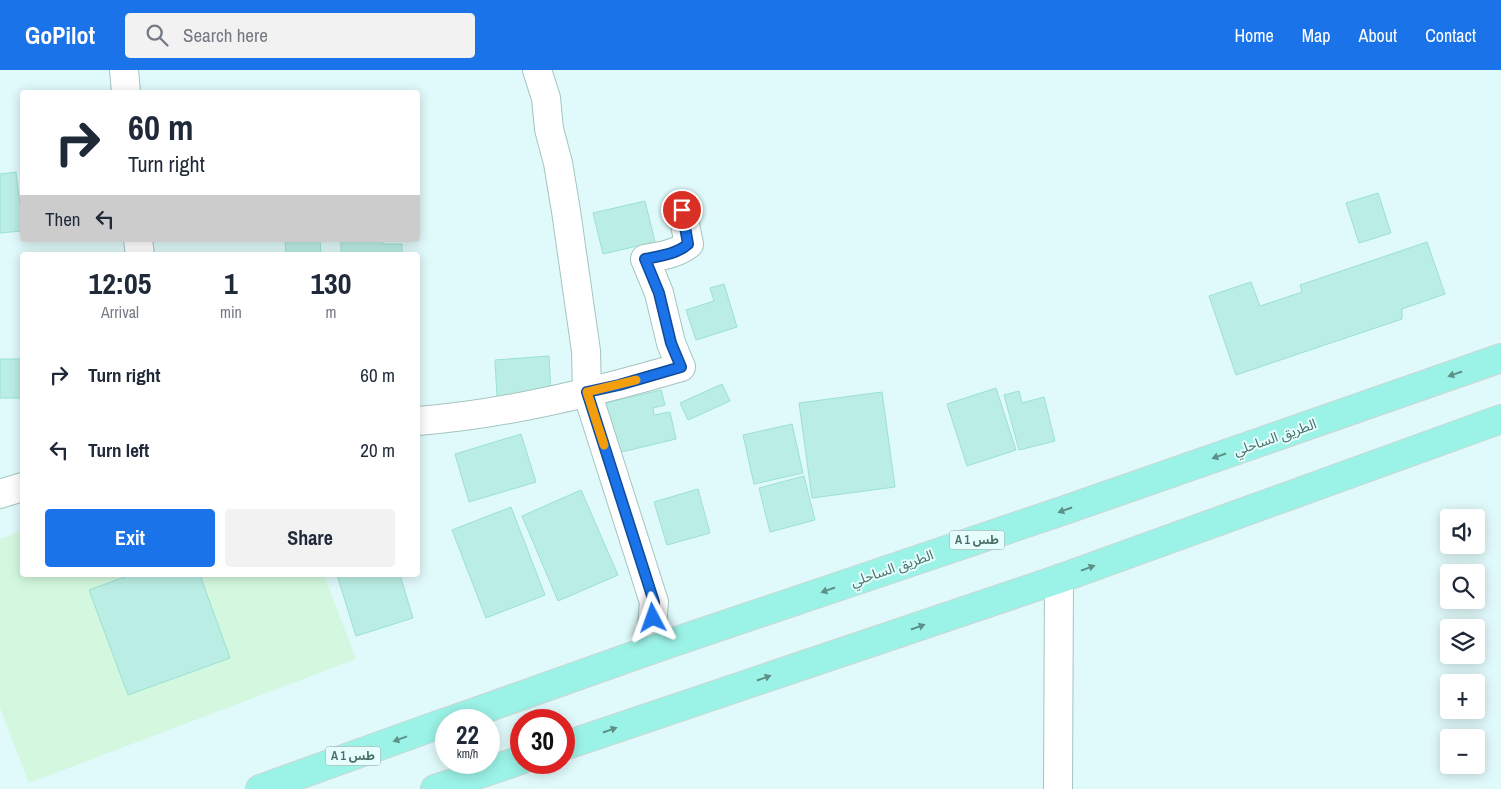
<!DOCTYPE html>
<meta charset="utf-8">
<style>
body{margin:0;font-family:"Archivo Narrow","Noto Sans Arabic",sans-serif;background:#f2f2f3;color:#1f2937;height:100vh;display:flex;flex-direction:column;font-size:19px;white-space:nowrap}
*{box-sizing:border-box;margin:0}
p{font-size:16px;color:#747a83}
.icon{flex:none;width:28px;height:28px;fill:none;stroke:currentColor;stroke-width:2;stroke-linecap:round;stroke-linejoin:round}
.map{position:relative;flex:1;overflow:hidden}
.drawer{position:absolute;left:20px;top:182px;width:400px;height:325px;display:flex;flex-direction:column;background:#fff;border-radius:5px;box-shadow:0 2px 12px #0003}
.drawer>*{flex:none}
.guide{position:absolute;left:20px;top:20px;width:400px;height:152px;border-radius:5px;box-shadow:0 2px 12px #0003;background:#fff;color:#1f2937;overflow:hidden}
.buttons{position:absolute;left:1440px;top:439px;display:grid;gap:10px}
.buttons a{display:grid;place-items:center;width:45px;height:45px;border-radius:5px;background:#fff;box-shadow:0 2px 12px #0003;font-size:25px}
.speed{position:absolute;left:435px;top:639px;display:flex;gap:10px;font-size:25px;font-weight:700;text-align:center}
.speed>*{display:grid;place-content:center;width:65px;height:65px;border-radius:50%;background:#fff;box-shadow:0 2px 12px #0003;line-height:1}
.speed small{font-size:12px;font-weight:400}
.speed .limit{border:8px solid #d22;background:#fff;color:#111}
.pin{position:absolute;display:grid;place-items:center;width:42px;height:42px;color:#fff;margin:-21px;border:2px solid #fff;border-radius:50%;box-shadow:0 1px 5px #0007}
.me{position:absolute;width:55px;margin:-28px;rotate:356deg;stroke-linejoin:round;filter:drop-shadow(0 0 4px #0008)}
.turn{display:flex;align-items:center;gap:18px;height:105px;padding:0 25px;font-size:22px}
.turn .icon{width:65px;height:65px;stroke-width:2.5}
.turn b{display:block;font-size:35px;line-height:42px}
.then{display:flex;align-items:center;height:48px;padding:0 25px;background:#0003;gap:10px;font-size:19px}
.eta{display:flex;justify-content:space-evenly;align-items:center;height:85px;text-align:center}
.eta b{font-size:30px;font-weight:700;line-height:35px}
.primary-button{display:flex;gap:10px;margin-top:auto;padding:10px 25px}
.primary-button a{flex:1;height:58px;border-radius:5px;background:#1a73e8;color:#fff;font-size:20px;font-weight:700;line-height:58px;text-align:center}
.primary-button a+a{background:#f2f2f3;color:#1f2937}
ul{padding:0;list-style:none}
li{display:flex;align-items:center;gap:15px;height:75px;padding:0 25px}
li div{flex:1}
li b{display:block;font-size:19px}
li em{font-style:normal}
header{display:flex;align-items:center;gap:30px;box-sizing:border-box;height:70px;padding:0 25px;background:#1a73e8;color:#fff}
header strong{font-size:24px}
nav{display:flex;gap:28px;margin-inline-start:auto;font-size:18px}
.search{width:350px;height:45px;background:#f2f2f3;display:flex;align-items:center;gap:12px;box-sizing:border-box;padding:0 18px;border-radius:5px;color:#747a83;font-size:19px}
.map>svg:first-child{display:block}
</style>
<header>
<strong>GoPilot</strong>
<div class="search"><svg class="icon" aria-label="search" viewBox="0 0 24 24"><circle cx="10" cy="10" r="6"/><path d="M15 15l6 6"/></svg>Search here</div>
<nav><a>Home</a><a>Map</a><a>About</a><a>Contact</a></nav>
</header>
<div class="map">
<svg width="1501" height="719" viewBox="0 0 1501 719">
<rect width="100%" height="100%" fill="#e0f9fa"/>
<!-- medical -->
<path fill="#d4f8df" d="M22 461V505H324L356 589 29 713 0 638V469Z"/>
<!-- building -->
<path fill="#baeee5" stroke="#9be0d3" d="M16 102 20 135H22V161L0 163V104Z
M1378 123 1391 163 1359 173 1346 133Z
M645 131 655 172 603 184 593 143Z
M285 170H320L321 185H286Z
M341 170H382V174H402V185H341Z
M1427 172 1445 224 1402 239V249L1236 305 1209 226 1251 212 1260 236 1302 222 1300 215Z
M724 214 737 257 696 270 686 240 714 231 710 218Z
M549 286 551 324 497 327 495 290Z
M0 289H22V328H0Z
M722 314 730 331 688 350 680 333Z
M996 318 1016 380 967 396 947 334Z
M661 320 665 335 653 338 654 345 670 342 676 369 613 384 601 334Z
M1019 321 1022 333 1044 327 1055 371 1019 380 1004 325Z
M882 322 895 417 812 428 799 333Z
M792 354 803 403 754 414 743 365Z
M521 364 536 412 469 432 455 384Z
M804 406 815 450 770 462 759 418Z
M698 419 710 463 667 475 654 432Z
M581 420 618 505 558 531 522 446Z
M511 437 545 525 486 548 452 460Z
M130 505H200L230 588 128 625 89 520Z
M337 505H400L413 548 356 566Z"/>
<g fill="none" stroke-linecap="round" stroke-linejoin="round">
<defs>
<path id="minor" d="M124 0 126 22
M537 0 546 28 549 59 558 93 566 141 586 281 587 322 654 532 650 580
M138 170 140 185
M418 351C507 344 595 322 681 297L671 273 659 223 645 189C660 186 677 184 689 174L682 140
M0 424 22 417
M1058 719 1059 509"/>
<path id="trunk" d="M453 650 650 580 1065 440 1501 288
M564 676 1059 509 1501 349
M260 719 446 652
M435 719 521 690"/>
</defs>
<!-- minor casing -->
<use href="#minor" stroke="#a3c5c1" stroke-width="30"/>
<!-- trunk casing -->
<use href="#trunk" stroke="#ccd7d5" stroke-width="30"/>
<!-- minor -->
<use href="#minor" stroke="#fff" stroke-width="28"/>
<!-- trunk -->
<use href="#trunk" stroke="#9bf2e6" stroke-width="28"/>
</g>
<!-- one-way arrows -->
<defs><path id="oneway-solid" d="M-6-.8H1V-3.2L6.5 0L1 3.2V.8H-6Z" transform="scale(1.25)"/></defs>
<g fill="#5e9088">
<use href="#oneway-solid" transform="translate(1455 304) rotate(161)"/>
<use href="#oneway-solid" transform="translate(1219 386) rotate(161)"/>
<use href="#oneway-solid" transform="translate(1065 440) rotate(161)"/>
<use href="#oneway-solid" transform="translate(1088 498) rotate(-20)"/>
<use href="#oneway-solid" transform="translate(828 520) rotate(161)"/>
<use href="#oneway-solid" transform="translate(918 557) rotate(-19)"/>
<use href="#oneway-solid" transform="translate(764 608) rotate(-19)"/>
<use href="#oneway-solid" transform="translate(610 660) rotate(-19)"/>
<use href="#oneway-solid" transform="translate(400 669) rotate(160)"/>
</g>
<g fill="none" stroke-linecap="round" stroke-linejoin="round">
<defs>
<path id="route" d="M653 548 654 532 587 322 619 315 681 297 671 273 659 223 645 189C660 186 677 184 688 174L682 140"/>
</defs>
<!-- route casing -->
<use href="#route" stroke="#114b97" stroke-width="12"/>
<!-- route -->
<use href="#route" stroke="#1a73e8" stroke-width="9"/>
<!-- slow -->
<path stroke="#f59e0b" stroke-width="9" d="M604 375 587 322 636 310"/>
</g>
<g text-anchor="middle" stroke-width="4" stroke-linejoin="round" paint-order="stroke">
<!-- shield labels -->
<g fill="#e6fdfe" stroke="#789a95" stroke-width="1">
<rect x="949.5" y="460.5" width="55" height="19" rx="4"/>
<rect x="325.5" y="676.5" width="55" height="19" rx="4"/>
</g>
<g font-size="12" font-weight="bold" fill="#497068">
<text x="977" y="474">A 1 طس</text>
<text x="353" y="690">A 1 طس</text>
</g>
<!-- street labels -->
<g font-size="14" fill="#497068" stroke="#e6fdfe">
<text transform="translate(1275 367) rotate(-19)" y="5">الطريق الساحلي</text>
<text transform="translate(892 498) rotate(-19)" y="5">الطريق الساحلي</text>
</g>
</g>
</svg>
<div class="buttons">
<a><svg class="icon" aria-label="sound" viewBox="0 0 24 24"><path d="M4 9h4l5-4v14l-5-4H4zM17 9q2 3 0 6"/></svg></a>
<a><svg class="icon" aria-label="search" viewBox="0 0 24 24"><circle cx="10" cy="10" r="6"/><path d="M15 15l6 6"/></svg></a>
<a><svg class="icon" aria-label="layers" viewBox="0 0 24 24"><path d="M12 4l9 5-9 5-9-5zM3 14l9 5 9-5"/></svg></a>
<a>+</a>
<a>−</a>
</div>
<div class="speed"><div>22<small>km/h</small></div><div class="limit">30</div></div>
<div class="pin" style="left:682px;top:140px;background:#d93025"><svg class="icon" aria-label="arrive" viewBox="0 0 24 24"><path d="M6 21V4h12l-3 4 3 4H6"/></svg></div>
<svg class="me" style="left:653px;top:548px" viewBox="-20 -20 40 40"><path d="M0-17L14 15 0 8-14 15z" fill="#1a73e8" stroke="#fff" stroke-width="4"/></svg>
<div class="guide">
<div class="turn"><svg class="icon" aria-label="right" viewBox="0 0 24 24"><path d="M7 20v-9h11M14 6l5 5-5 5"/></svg><div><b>60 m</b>Turn right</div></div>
<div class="then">Then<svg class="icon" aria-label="left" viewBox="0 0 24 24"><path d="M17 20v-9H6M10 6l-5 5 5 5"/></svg></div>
</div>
<section class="drawer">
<div class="eta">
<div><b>12:05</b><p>Arrival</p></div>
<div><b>1</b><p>min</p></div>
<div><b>130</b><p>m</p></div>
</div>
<ul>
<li><svg class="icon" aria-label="right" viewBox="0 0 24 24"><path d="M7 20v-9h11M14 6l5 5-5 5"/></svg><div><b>Turn right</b></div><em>60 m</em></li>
<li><svg class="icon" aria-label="left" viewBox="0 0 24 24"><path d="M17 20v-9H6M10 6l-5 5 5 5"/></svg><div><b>Turn left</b></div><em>20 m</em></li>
</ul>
<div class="primary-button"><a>Exit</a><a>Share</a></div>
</section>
</div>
